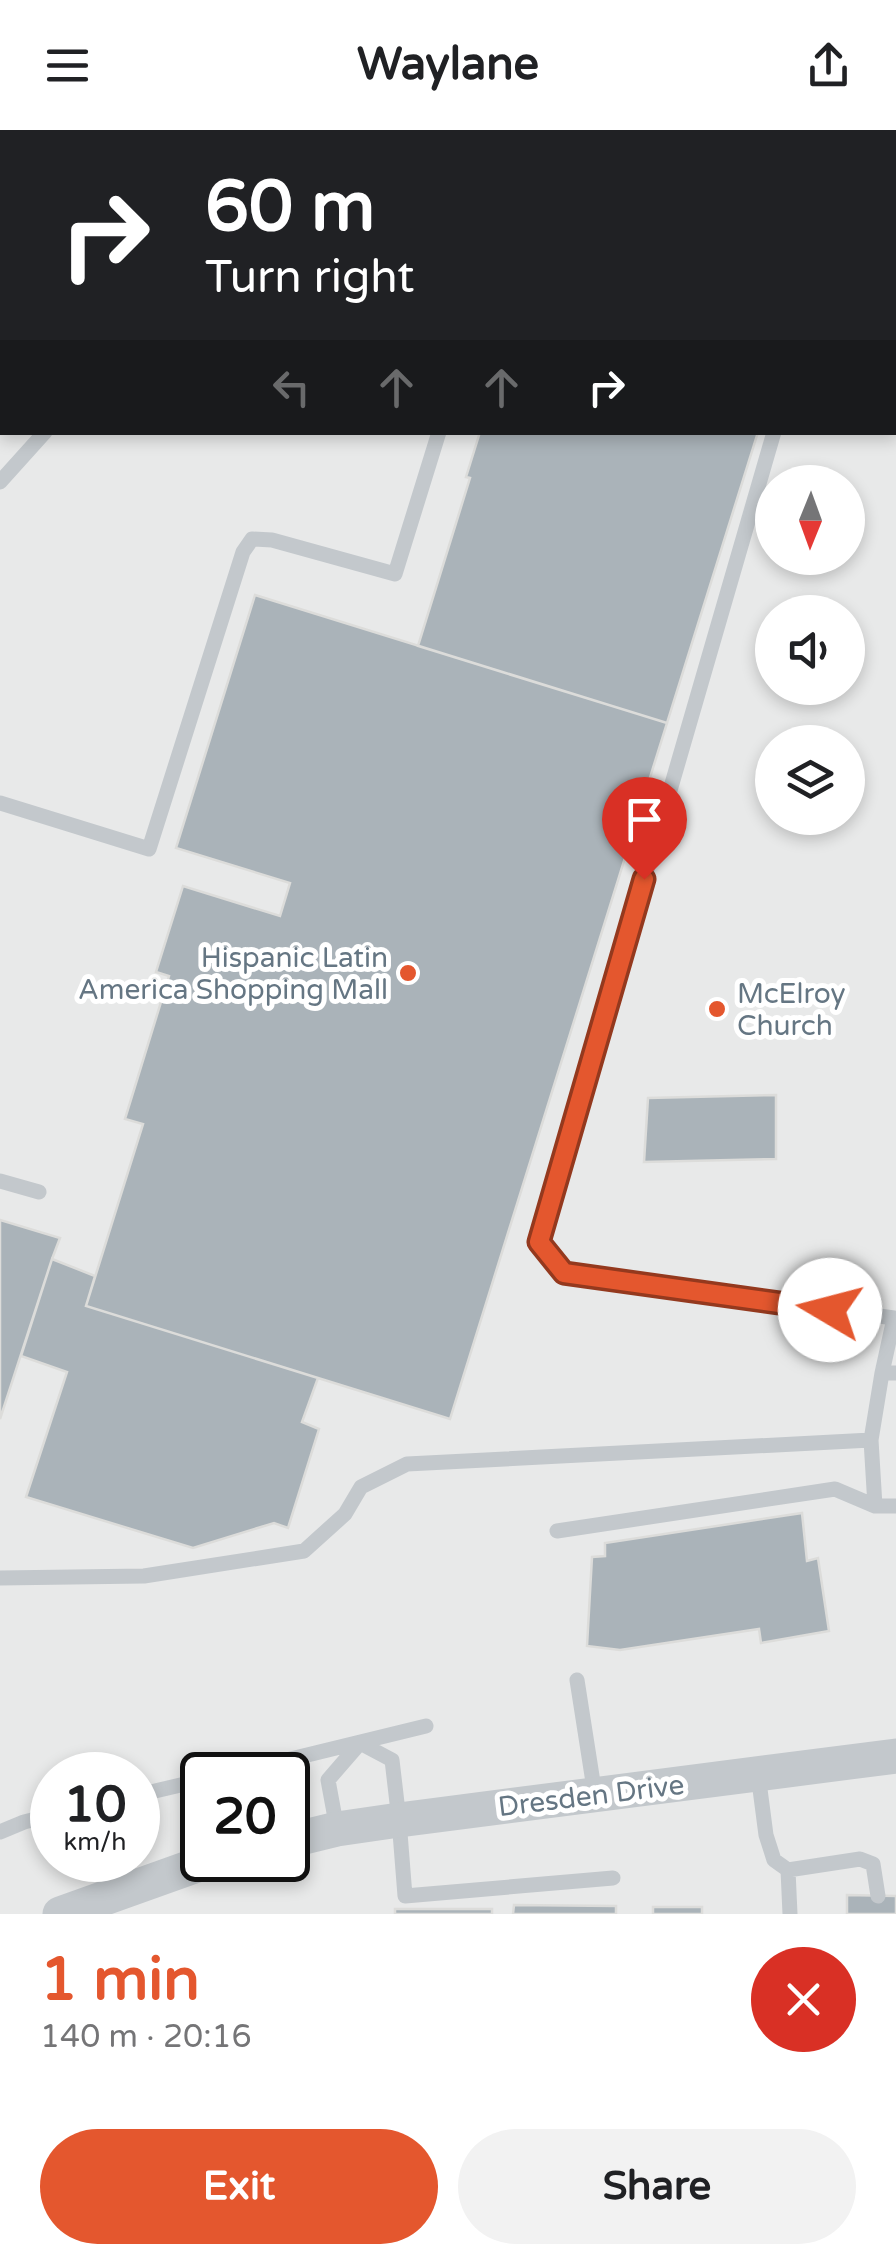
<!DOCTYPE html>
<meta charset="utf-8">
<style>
body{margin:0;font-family:"Varela Round",sans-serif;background:#f2f2f2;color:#202124;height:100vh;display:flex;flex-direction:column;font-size:38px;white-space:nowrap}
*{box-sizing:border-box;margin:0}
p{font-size:32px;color:#757577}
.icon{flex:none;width:55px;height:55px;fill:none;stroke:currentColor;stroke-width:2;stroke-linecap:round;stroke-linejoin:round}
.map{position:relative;height:1784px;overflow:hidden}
.details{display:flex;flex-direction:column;background:#fff;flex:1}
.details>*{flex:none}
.guide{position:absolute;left:0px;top:0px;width:898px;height:305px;box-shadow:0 5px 15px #0003;background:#202124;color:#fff;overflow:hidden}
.needle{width:65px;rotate:181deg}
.tools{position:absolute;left:755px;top:335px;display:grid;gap:20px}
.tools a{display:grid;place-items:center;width:110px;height:110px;border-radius:50%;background:#fff;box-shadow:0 5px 15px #0003;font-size:50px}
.speed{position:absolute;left:30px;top:1622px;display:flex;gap:20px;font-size:50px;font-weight:700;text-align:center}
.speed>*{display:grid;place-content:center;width:130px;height:130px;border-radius:50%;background:#fff;box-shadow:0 5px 15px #0003;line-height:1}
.speed small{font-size:25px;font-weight:400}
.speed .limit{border:5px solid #111;border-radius:15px;background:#fff;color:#111}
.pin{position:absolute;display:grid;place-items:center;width:85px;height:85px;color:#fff;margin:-102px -42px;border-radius:50% 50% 50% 0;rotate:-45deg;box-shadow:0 0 10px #0007}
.pin .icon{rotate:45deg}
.me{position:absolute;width:110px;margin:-55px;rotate:278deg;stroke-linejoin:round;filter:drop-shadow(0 0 8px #0008)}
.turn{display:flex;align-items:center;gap:35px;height:210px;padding:0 40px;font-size:45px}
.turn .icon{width:130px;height:130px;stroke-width:2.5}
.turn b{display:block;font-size:70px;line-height:85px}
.lanes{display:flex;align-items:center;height:95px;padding:0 40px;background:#0003;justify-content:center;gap:50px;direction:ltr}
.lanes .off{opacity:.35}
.round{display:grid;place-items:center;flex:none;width:105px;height:105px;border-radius:52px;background:#f2f2f2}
.overview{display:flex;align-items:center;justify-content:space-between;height:170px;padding:0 40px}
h1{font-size:60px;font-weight:700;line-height:75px;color:#e4572e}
.primary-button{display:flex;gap:20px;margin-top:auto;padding:20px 40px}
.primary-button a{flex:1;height:115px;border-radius:60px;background:#e4572e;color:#fff;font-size:40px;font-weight:700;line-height:115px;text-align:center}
.primary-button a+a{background:#f2f2f2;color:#202124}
header{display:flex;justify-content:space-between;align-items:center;height:130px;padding:0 40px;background:#fff;font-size:45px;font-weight:700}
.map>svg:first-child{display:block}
</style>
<header><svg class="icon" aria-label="menu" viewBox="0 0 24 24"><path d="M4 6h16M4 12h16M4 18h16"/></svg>Waylane<svg class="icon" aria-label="share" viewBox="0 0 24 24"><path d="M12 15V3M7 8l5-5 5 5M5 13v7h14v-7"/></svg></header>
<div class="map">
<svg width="896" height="1784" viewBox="0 0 896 1784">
<rect width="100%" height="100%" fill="#fafaf8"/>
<!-- built -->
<path fill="#e8e9e9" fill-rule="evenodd" d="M0 0H896V1784H0ZM2 2H895V302H2ZM772 352H848V428H772ZM772 482H848V558H772ZM772 612H848V688H772ZM52 1645H138V1730H52ZM202 1645H288V1730H202Z"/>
<!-- building -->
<path fill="#aab3b9" stroke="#dcdcda" stroke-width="2.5" d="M574 0H792L791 2H574Z
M480 302H758L667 593 418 516 470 348 466 347Z
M255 465 667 593 450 1289 86 1176 143 994 125 989 169 846 156 842 183 756 280 786 290 753 176 718Z
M776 965V1029L644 1032 648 968Z
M0 1090 60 1108 52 1129 0 1289Z
M52 1129 95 1146 86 1176 318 1248 302 1292 319 1299 288 1398 274 1393 193 1418 26 1367 67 1242 21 1226Z
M802 1383 807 1431 818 1428 829 1501 761 1513 759 1499 620 1520 587 1516 592 1427 605 1426V1413Z
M847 1765 896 1766V1784H847Z
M514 1775 616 1776V1784H513Z
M653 1777H702V1784H653Z
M395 1779H492V1784H395Z"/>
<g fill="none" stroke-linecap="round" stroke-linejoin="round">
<!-- service -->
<path stroke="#c3c8cc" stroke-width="15" d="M0 0 3 2
M81 0 84 2
M532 2 533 0
M0 244 2 242
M774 302 539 1112 564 1143 894 1188 882 1243
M0 352 45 302
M0 673 149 719 243 422 252 409 272 410 395 444 439 302
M0 1051 39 1062
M871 1310 875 1376H896
M557 1401 835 1359 875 1376
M0 1448 144 1446 304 1421 345 1384 361 1357 407 1334 871 1310 882 1243H896
M577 1550 595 1665
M758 1644 766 1705 774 1730 788 1740 860 1729 873 1734 878 1766
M225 1645 426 1596
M138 1665 202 1650
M337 1699 328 1650 360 1613 392 1630 399 1690 405 1766 613 1748
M0 1702 24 1692 52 1685
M788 1740 790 1784"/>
<!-- tertiary -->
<path stroke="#c3c8cc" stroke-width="35" d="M288 1711 337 1699 399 1690 896 1626
M60 1784 211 1730"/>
</g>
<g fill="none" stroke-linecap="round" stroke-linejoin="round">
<defs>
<path id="route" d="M644 749 539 1112 564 1143 830 1180"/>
</defs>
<!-- route casing -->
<use href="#route" stroke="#94391e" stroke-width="25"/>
<!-- route -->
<use href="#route" stroke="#e4572e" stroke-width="18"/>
</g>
<!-- markers -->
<g fill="#e4572e" stroke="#fff" stroke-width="4">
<circle cx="408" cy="843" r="10"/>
<circle cx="717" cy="879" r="10"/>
</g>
<g text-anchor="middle" stroke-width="10" stroke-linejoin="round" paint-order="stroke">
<!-- poi labels -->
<g font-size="28" fill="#657683" stroke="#fff" text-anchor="end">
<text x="388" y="837">Hispanic Latin<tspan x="388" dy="32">America Shopping Mall</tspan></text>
<text x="737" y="873" text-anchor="start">McElroy<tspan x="737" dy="32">Church</tspan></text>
</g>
<!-- street labels -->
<g font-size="28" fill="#657683" stroke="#fff">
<text transform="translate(591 1665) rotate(-7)" y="10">Dresden Drive</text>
</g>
</g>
</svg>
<div class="tools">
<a><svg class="needle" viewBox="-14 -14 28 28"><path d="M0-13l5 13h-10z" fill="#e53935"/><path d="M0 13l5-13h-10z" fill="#757577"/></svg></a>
<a><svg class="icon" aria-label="sound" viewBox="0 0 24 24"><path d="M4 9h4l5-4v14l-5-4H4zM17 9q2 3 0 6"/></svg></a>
<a><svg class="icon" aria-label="layers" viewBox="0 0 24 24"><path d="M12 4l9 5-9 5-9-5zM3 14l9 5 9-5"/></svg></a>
</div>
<div class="speed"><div>10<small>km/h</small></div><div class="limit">20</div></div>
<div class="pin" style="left:644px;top:749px;background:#d93025"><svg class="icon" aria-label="arrive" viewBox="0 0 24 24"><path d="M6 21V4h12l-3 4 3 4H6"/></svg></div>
<svg class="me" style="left:830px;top:1180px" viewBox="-20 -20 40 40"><circle r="19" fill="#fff"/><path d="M0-13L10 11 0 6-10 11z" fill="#e4572e"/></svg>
<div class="guide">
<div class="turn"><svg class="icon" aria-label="right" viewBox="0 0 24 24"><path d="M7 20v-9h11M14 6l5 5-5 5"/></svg><div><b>60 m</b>Turn right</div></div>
<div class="lanes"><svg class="icon off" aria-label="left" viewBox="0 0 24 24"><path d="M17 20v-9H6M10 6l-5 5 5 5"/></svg><svg class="icon off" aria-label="ahead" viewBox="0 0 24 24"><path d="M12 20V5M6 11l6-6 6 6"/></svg><svg class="icon off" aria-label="ahead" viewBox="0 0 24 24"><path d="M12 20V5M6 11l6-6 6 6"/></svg><svg class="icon" aria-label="right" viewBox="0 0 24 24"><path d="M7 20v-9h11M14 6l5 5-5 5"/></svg></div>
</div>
</div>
<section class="details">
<div class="overview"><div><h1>1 min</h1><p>140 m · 20:16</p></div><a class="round" style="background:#d93025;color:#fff"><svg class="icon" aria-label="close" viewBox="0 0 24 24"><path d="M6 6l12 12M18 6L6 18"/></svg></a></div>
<div class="primary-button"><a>Exit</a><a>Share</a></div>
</section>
